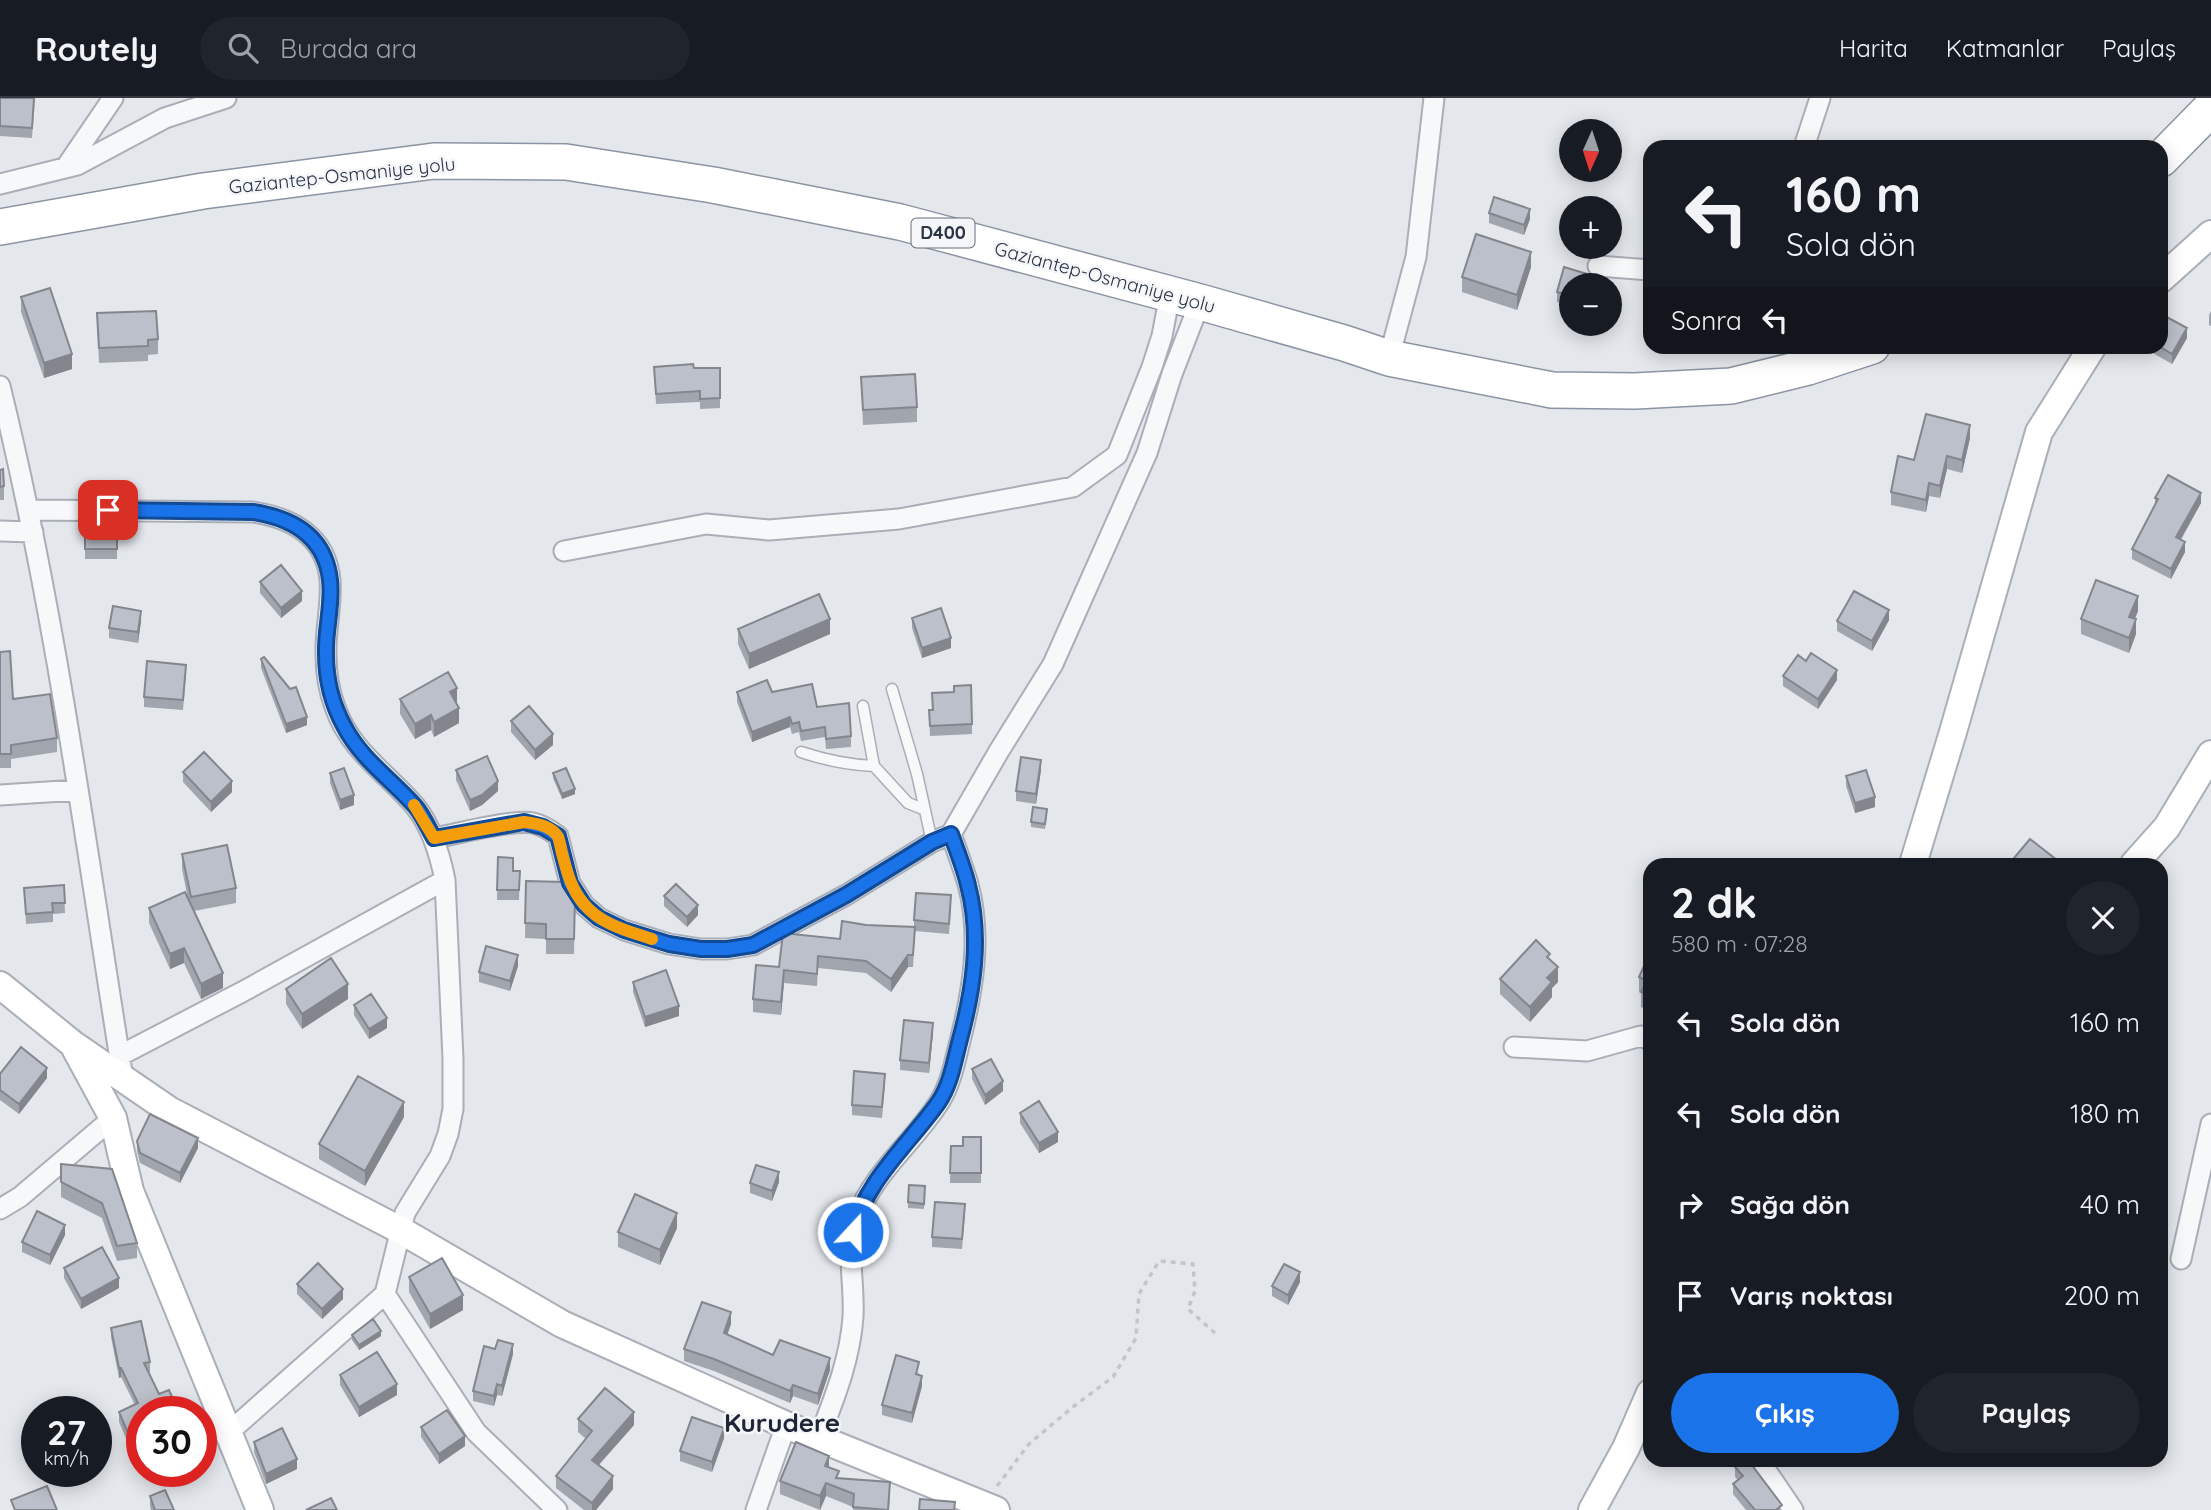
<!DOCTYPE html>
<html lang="tr">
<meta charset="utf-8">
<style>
body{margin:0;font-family:Quicksand,sans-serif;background:#20242c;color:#f1f3f6;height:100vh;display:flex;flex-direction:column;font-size:26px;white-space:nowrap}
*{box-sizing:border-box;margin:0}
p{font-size:23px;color:#9ea1a6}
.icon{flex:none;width:38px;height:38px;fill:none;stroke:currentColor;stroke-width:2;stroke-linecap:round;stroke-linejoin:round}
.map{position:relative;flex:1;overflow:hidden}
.panel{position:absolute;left:1643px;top:760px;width:525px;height:609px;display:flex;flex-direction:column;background:#171b24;border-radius:21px;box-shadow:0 4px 18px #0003}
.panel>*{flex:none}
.banner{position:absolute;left:1643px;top:42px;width:525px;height:214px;border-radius:21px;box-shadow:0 4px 18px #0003;background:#171b24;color:#f1f3f6;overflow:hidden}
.needle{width:46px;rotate:183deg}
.fabs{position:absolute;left:1559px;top:21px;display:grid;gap:14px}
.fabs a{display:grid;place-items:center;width:63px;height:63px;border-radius:50%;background:#171b24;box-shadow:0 4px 18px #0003;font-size:35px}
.speed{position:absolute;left:21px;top:1298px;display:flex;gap:14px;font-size:35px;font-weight:700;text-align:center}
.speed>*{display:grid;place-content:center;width:91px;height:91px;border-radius:50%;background:#171b24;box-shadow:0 4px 18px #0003;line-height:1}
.speed small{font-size:18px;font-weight:400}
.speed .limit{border:10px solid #d22;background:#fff;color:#111}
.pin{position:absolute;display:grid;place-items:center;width:60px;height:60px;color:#fff;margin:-30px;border-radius:14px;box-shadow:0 4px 10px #0006}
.me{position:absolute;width:77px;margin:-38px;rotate:21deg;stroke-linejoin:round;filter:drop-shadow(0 0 5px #0008)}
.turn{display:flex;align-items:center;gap:24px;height:147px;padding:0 28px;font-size:32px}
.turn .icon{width:91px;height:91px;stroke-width:2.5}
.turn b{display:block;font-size:49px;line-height:60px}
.then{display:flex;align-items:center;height:66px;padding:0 28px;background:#0003;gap:14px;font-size:26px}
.round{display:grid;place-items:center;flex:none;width:74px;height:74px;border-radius:37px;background:#20242c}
.summary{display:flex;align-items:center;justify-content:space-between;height:119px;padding:0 28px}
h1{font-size:42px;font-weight:700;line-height:52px}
.action{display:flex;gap:14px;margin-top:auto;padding:14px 28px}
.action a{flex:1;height:80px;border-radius:42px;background:#1a73e8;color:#fff;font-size:28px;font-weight:700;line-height:80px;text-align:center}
.action a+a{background:#20242c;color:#f1f3f6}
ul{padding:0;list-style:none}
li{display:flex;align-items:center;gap:21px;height:91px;padding:0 28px}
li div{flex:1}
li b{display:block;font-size:26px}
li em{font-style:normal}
header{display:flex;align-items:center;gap:42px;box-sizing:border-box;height:98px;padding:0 35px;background:#171b24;border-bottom:2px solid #363941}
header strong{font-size:33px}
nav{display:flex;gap:38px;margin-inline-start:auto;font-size:24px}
.search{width:490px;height:63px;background:#20242c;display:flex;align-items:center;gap:18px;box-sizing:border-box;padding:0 24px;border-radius:38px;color:#9ea1a6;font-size:26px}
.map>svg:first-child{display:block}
</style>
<header>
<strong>Routely</strong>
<div class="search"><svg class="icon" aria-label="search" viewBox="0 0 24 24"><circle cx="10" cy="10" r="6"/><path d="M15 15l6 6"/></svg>Burada ara</div>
<nav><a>Harita</a><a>Katmanlar</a><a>Paylaş</a></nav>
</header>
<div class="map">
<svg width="2211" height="1412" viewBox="0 0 2211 1412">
<rect width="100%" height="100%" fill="#e4e7ec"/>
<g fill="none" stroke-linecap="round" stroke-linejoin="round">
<defs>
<path id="lane" d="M892 591 917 676 932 744
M863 608 874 668 908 705 923 711
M801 654C825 662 848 667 874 668"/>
<path id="street" d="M1804 49 1820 0
M66 69 113 0
M0 86 77 67 165 20 226 0
M1598 168 1650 172
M1389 260 1416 159 1434 0
M0 288C56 516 86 749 123 980
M29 412 253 414C292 420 326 438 330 482 332 506 325 532 326 557 326 574 329 593 335 609 350 653 387 675 415 708 432 729 440 757 445 782L453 961V1011L448 1036 440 1058 405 1115 385 1196 228 1335
M0 433 33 434
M564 453 706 426 769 432 899 421 1073 389 1117 357 1152 269 1162 238 1170 196
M0 697 78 692
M434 740C457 736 512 721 533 725 542 727 550 732 558 738L570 785 584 807 599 820 624 832 669 846 701 851H727L753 847 846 797 932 744 951 736
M1514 949 1587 953 1641 938 1650 942
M119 958 242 894 445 782
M0 1111 20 1099 113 1020
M2181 1161 2211 1026
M385 1196 476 1334 557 1412
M819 1340C834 1301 850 1262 853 1219 855 1185 845 1151 857 1119 874 1074 915 1043 940 1003 951 985 955 963 960 943 973 892 982 838 968 786 963 769 957 753 951 736L999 653 1053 566 1147 355 1172 276 1200 204
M1759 1362 1793 1412
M756 1412 786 1327"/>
<path id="secondary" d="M2161 181 2211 136
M1913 766 1953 634 2039 334 2093 248
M2134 766 2167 729 2211 656
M0 887 74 947 169 1012 402 1133 562 1226 786 1327 996 1412
M75 950 113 1020 130 1093 260 1412
M1592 1412 1626 1350 1650 1295"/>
<path id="highway" d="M2161 61 2211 10
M0 129 203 93 434 63 566 64 713 87 900 124 1200 204 1344 245 1389 260 1552 292 1635 293 1731 288 1808 269 1872 248"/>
</defs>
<!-- lane casing -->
<use href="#lane" stroke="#a9aeb7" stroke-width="13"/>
<!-- street casing -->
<use href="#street" stroke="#a9aeb7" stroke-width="23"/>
<!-- secondary casing -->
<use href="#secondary" stroke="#a9aeb7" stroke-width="30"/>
<!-- highway casing -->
<use href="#highway" stroke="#8b94a3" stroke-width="38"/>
<!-- path -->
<path stroke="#c2c5cb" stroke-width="3.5" stroke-dasharray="5 5" stroke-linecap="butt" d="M997 1388 1029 1346 1074 1308 1113 1279 1136 1240 1139 1196 1159 1163 1193 1166 1195 1193 1188 1211 1215 1235"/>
<!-- lane -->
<use href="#lane" stroke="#f7f8fa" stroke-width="10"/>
<!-- street -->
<use href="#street" stroke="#f7f8fa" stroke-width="19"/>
<!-- secondary -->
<use href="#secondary" stroke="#fff" stroke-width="26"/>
<!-- highway -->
<use href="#highway" stroke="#fff" stroke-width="35"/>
</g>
<!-- wall -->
<path fill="#a1a5ae" d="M0 0H35L32 40 0 38Z
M1489 115 1530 121 1524 137 1489 125Z
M1531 169 1517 212 1462 194V179Z
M1564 169 1597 179V187H1572V208L1557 204V194Z
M21 199 72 271 44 280 21 214Z
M2211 213V228L2209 227V217Z
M97 215 158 241V256L148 257V263L99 265Z
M2187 240 2172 266 2144 250V248H2161Z
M654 269 720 270V310L700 311V304L656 306Z
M861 279 917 309V324L863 327Z
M1970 340 1962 375 1947 371 1940 400 1929 398 1926 414 1891 407V394L1914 362Z
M0 372 4 388V402H0Z
M2155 400 2201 405 2181 442 2185 454 2171 481 2132 461V451L2155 406Z
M85 415H117V461H85Z
M260 484 302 503 281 520 260 495Z
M2138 513 2135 521 2136 536 2129 555 2081 536V521Z
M912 520 951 550 922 560 912 530Z
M1889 522 1872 553 1837 533V523Z
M141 523 138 545 109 540V530Z
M738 531 830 536 749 571 738 546Z
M0 554 13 601 57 640V654L11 661V670H0Z
M261 561 307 627 286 635 261 570Z
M1806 563 1837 582 1818 611 1783 588V578Z
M186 577 183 612 144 609V599Z
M737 594H772L817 609 851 638V649L826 651 825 639 801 643 799 634 792 636 790 629 752 644 737 604Z
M400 601 457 605 456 606 459 625 434 639 431 632 415 641 400 616Z
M929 612 972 626V636L930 638Z
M511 623 553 647 535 662 511 634Z
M456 672 498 693 482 707 470 713 456 682Z
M1041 672 1036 706 1016 703V693Z
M183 674 232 694 211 714 183 684Z
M330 675 354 707 340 712 330 685Z
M553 675 575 696 562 701 553 680Z
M1846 678 1875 709 1855 715 1846 688Z
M1047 716 1045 731 1031 729V724Z
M182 756 236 790V805L194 813 223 890 201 901 184 865 170 871 149 825V810L188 801 182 771Z
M498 759 513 773H520L519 802H497Z
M526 783 575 800 574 856H546V841L525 840Z
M64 787 65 815 53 816V824L26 826 24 790Z
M664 798 698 817 687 829 664 808Z
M951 807 949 836 915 833 913 869H908L891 894 866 875 818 870 817 888 784 885 781 917 753 914V901L779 869 840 841 866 827 914 829V822Z
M1650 855V913L1641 909V895L1639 894V879Z
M1550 862 1558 884 1552 890V899L1530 924 1500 896V881Z
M518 868 510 893 479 884V874Z
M633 884 679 918 645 929 633 894Z
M286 891 348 901 302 931 286 906Z
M354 907 387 930 369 941 354 917Z
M933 935 929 975 900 972V962Z
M972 971 1003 993 985 1007 972 981Z
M0 976 47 980 19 1016 0 1002Z
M885 986 882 1020 852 1017V1007Z
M1020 1015 1058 1044 1039 1055 1020 1025Z
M404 1019 365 1088 319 1061V1046Z
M981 1039V1085H950L951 1048H963Z
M137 1043 198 1050 180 1085 140 1065 137 1053Z
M61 1066 112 1071 137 1145V1160L117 1163 102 1120 61 1099Z
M779 1084 772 1103 750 1095V1085Z
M925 1088 924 1111 908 1110V1104Z
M965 1116 962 1151 932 1149V1139Z
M677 1130 660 1167 618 1149V1134Z
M65 1137 50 1167 22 1154V1144Z
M64 1170 119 1190 81 1211 64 1180Z
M409 1179 463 1212 430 1231 409 1194Z
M1300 1184 1288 1207 1272 1198V1188Z
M297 1186 343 1201 322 1221 297 1196Z
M731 1226 727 1236 773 1257 830 1272 818 1307 793 1298 790 1305 714 1273 684 1263V1251Z
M111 1230 150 1264V1274H149L159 1296 132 1354 119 1324V1314L135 1307 121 1279 119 1280 111 1239Z
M352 1237 381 1238 359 1252 352 1242Z
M513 1256 502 1298 497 1297 494 1308 473 1303V1293Z
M919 1274 918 1277 922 1288 912 1325 882 1317V1307Z
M340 1277 397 1297 359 1319 340 1287Z
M578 1321 634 1327 599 1367 613 1391 596 1412H584L556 1390V1378L586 1341 578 1334Z
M421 1329 465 1348 439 1366 421 1339Z
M724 1340 712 1374 680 1363V1353Z
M254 1344 297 1371 266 1386 254 1354Z
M829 1369 839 1380 890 1398 889 1412H853V1409L826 1398 820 1412 780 1396V1383Z
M1735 1369 1782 1412H1746L1733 1396V1386L1738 1382 1735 1379Z
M150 1398 174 1412H151L150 1408Z"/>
<!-- shaded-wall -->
<path fill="#83868d" d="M1530 111V121L1524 137V127Z
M1531 154V169L1517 212V197Z
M2187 230V240L2172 266V256Z
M72 256V271L44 280V265Z
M1970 327V340L1962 375V362Z
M1947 358V371L1940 400V388Z
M1929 385V398L1926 414V402Z
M2201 395V405L2176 449V439Z
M2185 444V454L2171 481V471Z
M302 493V503L281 520V510Z
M2138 498V513L2129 534V519Z
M1889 512V522L1872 553V543Z
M141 513V523L138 545V534Z
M830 521V536L749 571V556Z
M2136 521V536L2129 555V540Z
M951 540V550L922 560V550Z
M1837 572V582L1818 611V601Z
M457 590V605L450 609V594Z
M459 610V625L434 639V624Z
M431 617V632L415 641V626Z
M307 619V627L286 635V626Z
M790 619V629L752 644V634Z
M553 636V647L535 662V652Z
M1041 662V672L1036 706V696Z
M232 683V694L211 714V704Z
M498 683V693L482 707 470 713V702Z
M575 691V696L562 701V696Z
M354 697V707L340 712V702Z
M1875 699V709L1855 715V705Z
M698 807V817L687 829V819Z
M184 850V865L170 871V856Z
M518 857V868L510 893V883Z
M908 857V869L891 894V881Z
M1558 869V884L1552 890V899L1530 924V909L1547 880Z
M784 872V885L781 917V904Z
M223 875V890L201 901V886Z
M348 886V901L302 931V916Z
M679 908V918L645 929V919Z
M387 920V930L369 941V931Z
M933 925V935L929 975V965Z
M47 970V980L19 1016V1006Z
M1003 983V993L985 1007V997Z
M404 1004V1019L365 1088V1073Z
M1058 1034V1044L1039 1055V1045Z
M198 1040V1050L180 1085V1075Z
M779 1074V1084L772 1103V1093Z
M677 1115V1130L660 1167V1152Z
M65 1127V1137L50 1167V1157Z
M1300 1174V1184L1288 1207V1197Z
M119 1180V1190L81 1211V1201Z
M343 1191V1201L322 1221V1211Z
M463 1197V1212L430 1231V1216Z
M731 1214V1226L724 1247V1235Z
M381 1233V1238L359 1252V1247Z
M513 1246V1256L502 1298V1288Z
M830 1260V1272L818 1307V1296Z
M119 1270H121V1279L119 1280Z
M922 1278V1288L912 1325V1315Z
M397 1286V1297L359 1319V1309Z
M497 1286V1297L494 1308V1298Z
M793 1287V1298L790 1305V1293Z
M634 1314V1327L592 1374V1362Z
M724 1330V1340L712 1374V1364Z
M465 1338V1348L439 1366V1356Z
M142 1340V1349L132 1354V1344Z
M829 1358V1371L825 1368Z
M297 1361V1371L266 1386V1376Z
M613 1378V1391L596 1412H592V1405Z
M826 1385V1398L820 1412V1398Z"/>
<!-- building -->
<path fill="#bbc0ca" stroke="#83868d" stroke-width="2" d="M0 0H34L32 30 0 28Z
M1494 99 1530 111 1524 127 1489 115Z
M1476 136 1531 154 1517 197 1462 179Z
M1564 169 1597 179 1595 187H1572V198L1557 194Z
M50 190 72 256 44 265 21 199Z
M156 213 158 241 148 242V248L99 250 97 215Z
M2161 216 2187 230 2172 256 2159 248H2161Z
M693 266 694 270H720V300L700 301V293L656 296 654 269Z
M915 276 917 309 863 312 861 279Z
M1926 316 1970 327 1962 362 1947 358 1940 388 1929 385 1926 402 1891 394 1898 358 1914 362Z
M3 371 4 388 0 389V372Z
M2168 377 2201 395 2176 439 2185 444 2171 471 2132 451 2158 401 2155 400Z
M85 415H117V451H85Z
M281 467 302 493 281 510 260 484Z
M2096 482 2138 498 2129 519 2136 521 2129 540 2081 521Z
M1854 493 1889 512 1872 543 1837 523Z
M819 496 830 521 749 556 738 531Z
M113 508 141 513 138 534 109 530Z
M941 510 951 540 922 550 912 520Z
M10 553 13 601 50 596 57 640 11 647V656H0V554Z
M1811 555 1837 572 1818 601 1783 578 1798 557 1806 563Z
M264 559 290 591 296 589 307 619 286 626 261 561Z
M147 563 186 567 183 602 144 599Z
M448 574 457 590 450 594 459 610 434 624 431 617 415 626 400 601Z
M767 582 772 594 812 586 817 609 849 605 851 638 826 641 825 629 801 633 799 624 792 626 790 619 752 634 737 594Z
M971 587 972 626 930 628 929 612H933L932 595 954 594V588Z
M529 608 553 636 535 652 511 623Z
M204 654 232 683 211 704 183 674Z
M487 658 498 683 482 697 470 702 456 672Z
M1021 659 1041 662 1036 696 1016 693Z
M344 670 354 697 340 702 330 675Z
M566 670 575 691 562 696 553 675Z
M1866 672 1875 699 1855 705 1846 678Z
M1033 709 1047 711 1045 726 1031 724Z
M2030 741 2062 766H2009Z
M227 747 236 790 191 799 182 756Z
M498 759 513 760V773H520L519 792H497Z
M526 783 564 784 575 800 574 841H546V826L525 825Z
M676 786 698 807 687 819 664 798Z
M64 787 65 805H52L53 814 26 816 24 790Z
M185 794 223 875 201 886 184 850 170 856 149 810Z
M916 795 951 797 949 826 914 822Z
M842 823 866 827 915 829 913 857H908L891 881 866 863 818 858 817 876 784 872 781 904 753 901 756 867 779 869 783 835 840 841Z
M1536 842 1550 856 1547 859 1558 869 1547 880 1552 884 1530 909 1500 881Z
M486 848 518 857 510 883 479 874Z
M1650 855V898L1641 894 1647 883 1639 879Z
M331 860 348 886 302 916 286 891Z
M666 872 679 908 645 919 633 884Z
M371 896 387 920 369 931 354 907Z
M904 922 933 925 929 965 900 962Z
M21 949 47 970 19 1006 0 992V976Z
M991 961 1003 983 985 997 972 971Z
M854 973 885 976 882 1009 852 1007Z
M358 978 404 1004 365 1073 319 1046Z
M1039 1003 1058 1034 1039 1045 1020 1015Z
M150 1016 198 1040 180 1075 140 1055 137 1043Z
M963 1039H981V1075H950L951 1048H963Z
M61 1066 112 1071 137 1145 117 1148 102 1105 61 1084Z
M756 1067 779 1074 772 1093 750 1085Z
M909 1087 925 1088 924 1106 908 1104Z
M635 1096 677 1115 660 1152 618 1134Z
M935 1104 965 1106 962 1141 932 1139Z
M37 1113 65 1127 50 1157 22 1144Z
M102 1149 119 1180 81 1201 64 1170Z
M442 1160 463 1197 430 1216 409 1179Z
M318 1165 343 1191 322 1211 297 1186Z
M1284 1166 1300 1174 1288 1197 1272 1188Z
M702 1204 731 1214 724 1235 773 1257 780 1242 830 1260 818 1296 793 1287 790 1293 714 1261 684 1251Z
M373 1221 381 1233 359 1247 352 1237Z
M141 1223 150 1264 144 1265 159 1296 169 1292 179 1314H142V1340L132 1344 119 1314 138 1305 121 1270H119L111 1230Z
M498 1242 513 1246 502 1288 497 1286 494 1298 473 1293 484 1248 495 1251Z
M377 1254 397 1286 359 1309 340 1277Z
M896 1257 919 1264 916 1276 922 1278 912 1315 882 1307Z
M605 1290 634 1314 592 1362 613 1378 592 1405 556 1378 592 1333 578 1321Z
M447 1312 465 1338 439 1356 421 1329Z
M692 1319 724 1330 712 1364 680 1353Z
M282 1330 297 1361 266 1376 254 1344Z
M796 1344 829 1358 825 1368 839 1373 836 1380 890 1384 888 1412 853 1409 854 1396 826 1385 820 1398 780 1383Z
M1745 1362H1748L1782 1407 1776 1412H1755L1733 1386 1743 1378 1735 1369Z
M47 1388 57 1412H15L11 1402Z
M165 1392 174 1412H155L150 1398Z
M331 1400 337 1412H306Z
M920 1401 955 1404 954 1412H919Z"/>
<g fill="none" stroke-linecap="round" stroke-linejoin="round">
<defs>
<path id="route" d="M108 412 253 414C292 420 325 438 330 482 333 506 325 532 326 556 326 581 332 606 344 628 361 661 391 681 415 708 423 717 428 730 434 740L524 724 543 729 558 738 570 785 584 807 599 820 624 832 669 846 701 851H727L753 847 846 797 932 744 951 736C957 753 964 770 968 787 982 840 973 894 959 945 954 965 950 988 938 1005 909 1046 865 1083 853 1134"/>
</defs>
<!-- route casing -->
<use href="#route" stroke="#114b97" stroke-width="18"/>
<!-- route -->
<use href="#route" stroke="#1a73e8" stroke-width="12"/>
<!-- slow -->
<path stroke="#f59e0b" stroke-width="12" d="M414 707 434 740 524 724C535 725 552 728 558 739 560 744 561 751 562 755 567 774 571 791 584 806 600 826 628 833 652 841"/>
</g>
<g text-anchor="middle" stroke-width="5" stroke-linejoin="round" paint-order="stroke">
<!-- shield labels -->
<rect fill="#f4f6f9" stroke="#676e7b" stroke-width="2" x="911.5" y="120.5" width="63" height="29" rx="5"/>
<g font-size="18" font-weight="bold" fill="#2b3445">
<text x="943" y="141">D400</text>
</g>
<!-- street labels -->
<g font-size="19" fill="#2b3445" stroke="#f4f6f9">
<text transform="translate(342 77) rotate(-6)" y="7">Gaziantep-Osmaniye yolu</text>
<text transform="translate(1105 179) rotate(15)" y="7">Gaziantep-Osmaniye yolu</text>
</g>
<!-- district labels -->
<g font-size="26" font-weight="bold" fill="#1d2536" stroke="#f4f6f9">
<text x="782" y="1334">Kurudere</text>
</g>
</g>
</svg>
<div class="fabs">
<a><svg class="needle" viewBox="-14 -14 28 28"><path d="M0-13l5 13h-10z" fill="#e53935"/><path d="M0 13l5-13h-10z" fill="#9ea1a6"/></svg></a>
<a>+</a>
<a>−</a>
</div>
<div class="speed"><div>27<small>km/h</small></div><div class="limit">30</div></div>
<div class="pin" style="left:108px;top:412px;background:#d93025"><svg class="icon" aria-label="arrive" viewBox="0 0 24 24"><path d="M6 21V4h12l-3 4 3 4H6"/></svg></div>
<svg class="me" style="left:853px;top:1134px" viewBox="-20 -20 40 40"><circle r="17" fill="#1a73e8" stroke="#fff" stroke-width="3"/><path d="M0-11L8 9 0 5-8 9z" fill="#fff"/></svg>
<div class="banner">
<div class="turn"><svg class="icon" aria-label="left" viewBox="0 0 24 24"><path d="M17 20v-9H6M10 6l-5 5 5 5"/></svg><div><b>160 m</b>Sola dön</div></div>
<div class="then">Sonra<svg class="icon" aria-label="left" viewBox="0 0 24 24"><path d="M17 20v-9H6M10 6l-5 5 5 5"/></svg></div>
</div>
<section class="panel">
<div class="summary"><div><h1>2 dk</h1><p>580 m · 07:28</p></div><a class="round"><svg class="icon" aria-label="close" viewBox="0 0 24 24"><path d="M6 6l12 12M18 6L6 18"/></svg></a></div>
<ul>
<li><svg class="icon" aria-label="left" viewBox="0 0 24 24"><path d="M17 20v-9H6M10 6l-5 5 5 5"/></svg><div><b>Sola dön</b></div><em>160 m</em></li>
<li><svg class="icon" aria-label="left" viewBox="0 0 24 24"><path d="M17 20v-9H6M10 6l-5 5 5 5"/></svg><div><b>Sola dön</b></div><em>180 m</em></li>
<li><svg class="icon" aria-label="right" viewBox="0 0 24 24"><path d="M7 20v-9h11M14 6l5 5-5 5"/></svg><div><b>Sağa dön</b></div><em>40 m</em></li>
<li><svg class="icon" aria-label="arrive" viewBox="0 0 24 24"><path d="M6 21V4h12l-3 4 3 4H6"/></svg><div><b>Varış noktası</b></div><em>200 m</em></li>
</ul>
<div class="action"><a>Çıkış</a><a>Paylaş</a></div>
</section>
</div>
